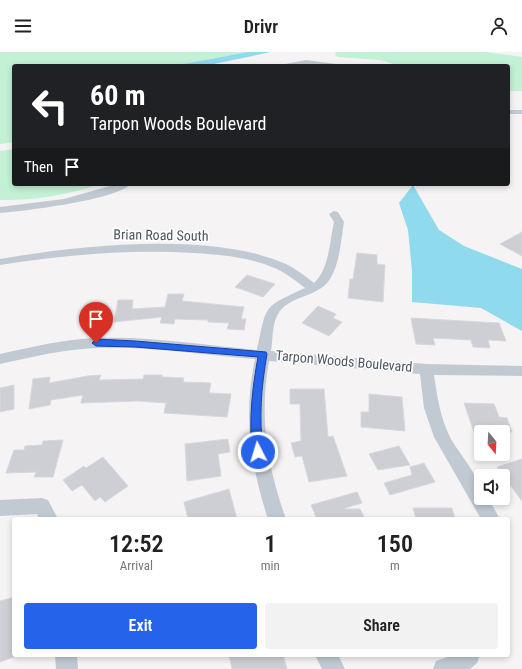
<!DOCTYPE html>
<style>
body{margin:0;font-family:"Roboto Condensed",sans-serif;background:#f2f2f2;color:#222;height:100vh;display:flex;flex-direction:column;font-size:15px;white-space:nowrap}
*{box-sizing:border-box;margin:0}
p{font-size:13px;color:#767676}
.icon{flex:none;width:22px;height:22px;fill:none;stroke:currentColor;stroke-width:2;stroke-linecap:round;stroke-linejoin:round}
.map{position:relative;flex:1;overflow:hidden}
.sheet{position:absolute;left:12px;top:465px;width:498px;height:140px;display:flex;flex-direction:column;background:#fff;border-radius:4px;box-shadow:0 2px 6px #0003}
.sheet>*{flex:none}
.guide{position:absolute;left:12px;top:12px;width:498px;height:122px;border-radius:4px;box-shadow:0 2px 6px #0003;background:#202124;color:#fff;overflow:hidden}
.needle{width:26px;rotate:162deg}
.fabs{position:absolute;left:474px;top:373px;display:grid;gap:8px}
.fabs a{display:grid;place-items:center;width:36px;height:36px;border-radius:4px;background:#fff;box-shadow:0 2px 6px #0003;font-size:20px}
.pin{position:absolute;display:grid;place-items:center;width:34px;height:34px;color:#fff;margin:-41px -17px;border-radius:50% 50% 50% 0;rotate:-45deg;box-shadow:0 0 4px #0007}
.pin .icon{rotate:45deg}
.me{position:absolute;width:44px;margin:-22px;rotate:355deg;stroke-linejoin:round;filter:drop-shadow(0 0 3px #0008)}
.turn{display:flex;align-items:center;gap:14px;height:84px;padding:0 12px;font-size:18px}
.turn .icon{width:52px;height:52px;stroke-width:2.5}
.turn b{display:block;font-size:28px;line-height:34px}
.then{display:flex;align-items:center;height:38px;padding:0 12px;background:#0003;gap:8px;font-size:15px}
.eta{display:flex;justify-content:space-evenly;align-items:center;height:68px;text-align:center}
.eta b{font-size:24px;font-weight:600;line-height:28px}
.primary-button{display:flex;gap:8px;margin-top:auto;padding:8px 12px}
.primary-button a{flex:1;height:46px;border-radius:4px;background:#2563eb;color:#fff;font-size:16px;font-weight:600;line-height:46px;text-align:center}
.primary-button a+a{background:#f2f2f2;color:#222}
header{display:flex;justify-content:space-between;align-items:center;height:52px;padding:0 12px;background:#fff;font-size:18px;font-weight:600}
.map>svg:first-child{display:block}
</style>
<header><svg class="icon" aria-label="menu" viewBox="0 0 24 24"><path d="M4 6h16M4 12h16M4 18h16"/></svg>Drivr<svg class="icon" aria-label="person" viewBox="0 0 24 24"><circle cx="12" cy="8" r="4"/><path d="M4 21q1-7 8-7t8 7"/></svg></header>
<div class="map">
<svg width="522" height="617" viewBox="0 0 522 617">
<rect width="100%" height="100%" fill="#f5f3f3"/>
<!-- green -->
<path fill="#c3f1d5" d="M0 0H248L172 14H14V90L0 92Z
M336 0H486L522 5V39H508V14H400L380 8 338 5 335 3Z
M14 97V132L97 133C67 143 33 149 0 148V99Z"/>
<!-- water -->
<path fill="#90daee" d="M248 0H271L209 13 172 14Z
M413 133 439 178 464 194 522 217V279L481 256 412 250V219L408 178 399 151Z"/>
<!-- building -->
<path fill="#cdcfd5" stroke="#d7d9de" d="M522 180V204L500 192Z
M357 201 377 203V212L385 213 383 250 348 246 350 227H353Z
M247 223 275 232 263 245 235 235Z
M168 242H184L182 249 244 255 241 267H246L244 278 227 277 229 271 208 270V268L175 267 174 272 160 271 162 265 114 270 118 248H133L132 257 165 255Z
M318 254 336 262 333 266 342 270 329 284 302 271Z
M411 266 499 271 506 289 488 288 490 296 473 295 471 288 433 286 435 293 416 292Z
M101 323 99 328 143 327 144 323H162V325L184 326 183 330 211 331 209 341 231 342 227 365 164 361 166 351 138 349 81 351 83 343 51 348 50 353 29 357 33 327 50 325 49 331 88 324Z
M14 333V357L0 360V336Z
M290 337H324L328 385 333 384 347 424 309 430 302 404 295 405 291 391 301 389 300 352H290Z
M369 342 402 345 405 379 361 375V360H369Z
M464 351 494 352 499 365 507 366 512 380H474Z
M228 387 230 400 218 402 221 424 187 429 185 392Z
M63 388 53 425H34L36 420 6 421 14 398H24L25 394 42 393 43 389Z
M399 394 410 413 378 418 369 402Z
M103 405 128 434 105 450 100 445 95 449 82 433 72 439 63 428 84 414 86 416Z
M522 407V449L497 415Z
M424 411 435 430 390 443 384 431 412 423 410 415Z
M229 437 237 467H188L184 450Z
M357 440 362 451 345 456V457H360L365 467H317L311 453Z
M413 456H452L455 467H416Z
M14 545V605L0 610V549Z
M229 603H283L287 617H232Z"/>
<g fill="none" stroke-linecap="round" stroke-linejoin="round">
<!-- minor -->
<path fill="#c1cad2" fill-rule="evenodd" d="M306 8 336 12 339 14 306 12 275 14Z
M508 58H522V62H508Z
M117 132H131C116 148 24 159 0 161V155L64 147Z
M334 159 338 160 344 170C341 188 340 211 330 227 318 246 289 243 278 262 272 272 273 287 271 299L426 312 522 314V324L434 323C437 343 440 364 449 383 459 404 481 422 481 446H488L500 467H481L434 385 424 356 420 322 269 309C259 366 267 413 286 467H268C250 411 243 365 255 307 203 303 149 294 97 296 64 297 32 305 0 312V302C32 295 64 287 96 286 150 284 204 293 257 298 267 252 262 256 305 236 296 229 287 222 277 217 251 205 222 203 194 201 129 197 64 203 0 213V207C80 193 211 179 286 212 296 217 305 224 314 231 329 218 330 188 334 170L329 162Z
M42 446 48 448 58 467H39L37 462 0 464V448Z
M55 603H77L78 617H56Z
M315 603H338L345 617H322Z
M453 603H480L477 611 470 617H433L436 609Z"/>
</g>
<!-- route -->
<path fill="#2563eb" stroke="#184099" d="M96 287 135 289 266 300 267 302C261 337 259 364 263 400L261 403H254L252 400C249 366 252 338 258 305L135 295 96 294 92 291Z"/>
<g text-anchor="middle" stroke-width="3.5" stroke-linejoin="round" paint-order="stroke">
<!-- street labels -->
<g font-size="14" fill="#4a5661" stroke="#fff">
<text transform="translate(161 183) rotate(1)" y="5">Brian Road South</text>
<text transform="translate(344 309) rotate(5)" y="5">Tarpon Woods Boulevard</text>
</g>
</g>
</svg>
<div class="fabs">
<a><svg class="needle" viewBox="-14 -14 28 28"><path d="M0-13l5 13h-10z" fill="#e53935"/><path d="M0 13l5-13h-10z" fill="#767676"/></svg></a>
<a><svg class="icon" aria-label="sound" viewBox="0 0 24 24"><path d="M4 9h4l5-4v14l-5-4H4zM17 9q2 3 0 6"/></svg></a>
</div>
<div class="pin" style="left:96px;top:291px;background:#d93025"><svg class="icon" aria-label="arrive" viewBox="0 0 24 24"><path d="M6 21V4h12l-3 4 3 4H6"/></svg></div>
<svg class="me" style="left:258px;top:400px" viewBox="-20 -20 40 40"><circle r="17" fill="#2563eb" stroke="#fff" stroke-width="3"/><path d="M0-11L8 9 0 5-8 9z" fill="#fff"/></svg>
<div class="guide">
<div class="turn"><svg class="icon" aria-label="left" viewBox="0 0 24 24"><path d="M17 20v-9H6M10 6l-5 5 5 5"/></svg><div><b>60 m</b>Tarpon Woods Boulevard</div></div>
<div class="then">Then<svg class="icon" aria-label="arrive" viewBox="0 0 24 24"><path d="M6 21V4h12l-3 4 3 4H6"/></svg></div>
</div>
<section class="sheet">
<div class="eta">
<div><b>12:52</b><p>Arrival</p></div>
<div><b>1</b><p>min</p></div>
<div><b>150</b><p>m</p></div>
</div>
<div class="primary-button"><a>Exit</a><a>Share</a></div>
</section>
</div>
